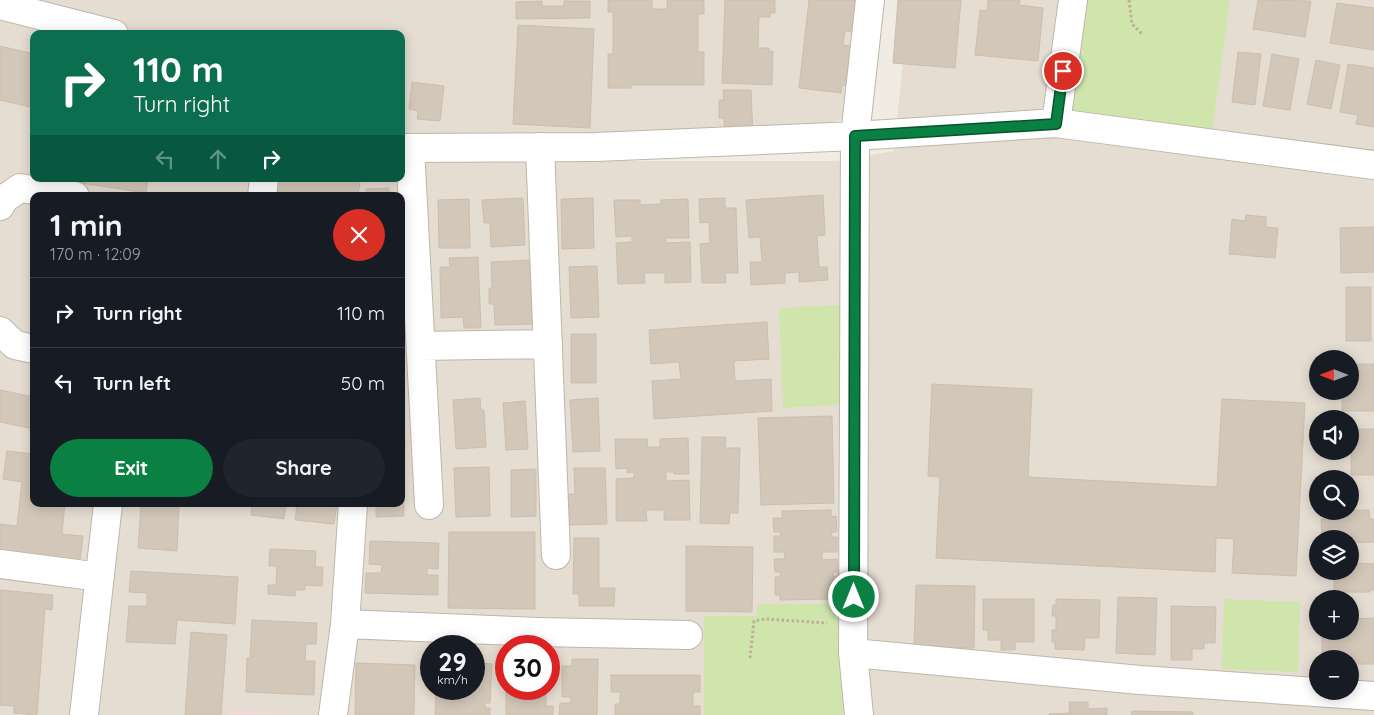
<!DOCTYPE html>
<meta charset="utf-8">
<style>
body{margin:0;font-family:Quicksand,sans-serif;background:#20242c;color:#f1f3f6;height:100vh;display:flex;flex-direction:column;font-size:19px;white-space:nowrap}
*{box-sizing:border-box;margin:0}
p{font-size:16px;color:#9ea1a6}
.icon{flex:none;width:28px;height:28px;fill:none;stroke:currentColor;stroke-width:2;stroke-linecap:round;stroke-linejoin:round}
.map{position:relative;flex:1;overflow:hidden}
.sheet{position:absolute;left:30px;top:192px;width:375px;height:315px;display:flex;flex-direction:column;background:#171b24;border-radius:10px;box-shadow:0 2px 12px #0003}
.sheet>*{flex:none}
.banner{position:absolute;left:30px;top:30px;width:375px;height:152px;border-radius:10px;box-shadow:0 2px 12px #0003;background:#0b6e4f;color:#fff;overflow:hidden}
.needle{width:32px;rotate:270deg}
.fabs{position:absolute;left:1309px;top:350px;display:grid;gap:10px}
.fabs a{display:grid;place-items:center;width:50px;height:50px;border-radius:50%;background:#171b24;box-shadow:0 2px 12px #0003;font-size:25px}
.speed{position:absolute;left:420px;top:635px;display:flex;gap:10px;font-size:25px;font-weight:700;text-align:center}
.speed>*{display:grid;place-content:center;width:65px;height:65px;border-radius:50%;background:#171b24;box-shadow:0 2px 12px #0003;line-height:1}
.speed small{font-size:12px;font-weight:400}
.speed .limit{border:8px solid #d22;background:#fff;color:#111}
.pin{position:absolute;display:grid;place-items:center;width:42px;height:42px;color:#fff;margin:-21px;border:2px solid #fff;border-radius:50%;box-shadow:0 1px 5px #0007}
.me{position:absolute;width:55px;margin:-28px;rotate:0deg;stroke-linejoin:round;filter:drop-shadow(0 0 4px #0008)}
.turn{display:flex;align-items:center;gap:18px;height:105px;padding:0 20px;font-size:22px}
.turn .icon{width:65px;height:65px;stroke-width:2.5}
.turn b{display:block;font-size:35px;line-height:42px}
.lanes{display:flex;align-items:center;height:48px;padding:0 20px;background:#0003;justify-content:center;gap:25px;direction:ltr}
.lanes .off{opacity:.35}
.round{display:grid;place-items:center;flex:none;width:52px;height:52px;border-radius:26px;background:#20242c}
.summary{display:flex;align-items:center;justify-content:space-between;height:85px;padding:0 20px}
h1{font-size:30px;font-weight:700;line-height:38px}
.cta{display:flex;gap:10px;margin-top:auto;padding:10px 20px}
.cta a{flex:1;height:58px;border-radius:30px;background:#0b8043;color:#fff;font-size:20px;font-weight:700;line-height:58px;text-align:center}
.cta a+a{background:#20242c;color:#f1f3f6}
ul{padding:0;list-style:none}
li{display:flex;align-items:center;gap:15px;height:70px;padding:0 20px;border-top:1px solid #363941}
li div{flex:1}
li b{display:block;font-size:19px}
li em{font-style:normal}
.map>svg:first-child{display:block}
</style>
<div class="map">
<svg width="1374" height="715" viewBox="0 0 1374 715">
<rect width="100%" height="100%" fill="#f1ece3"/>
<!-- residential -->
<path fill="#e5ddd2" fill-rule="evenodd" d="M4 0H859L845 118 799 131 401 135V34H137Z
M909 0H1374V715H0V9L97 34H34V179H401V161H836L894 151ZM34 196H401V504H34ZM1318 359H1350V391H1318ZM1318 419H1350V451H1318ZM1318 479H1350V511H1318ZM1318 539H1350V571H1318ZM1318 599H1350V631H1318ZM431 646H474V689H431ZM506 646H549V689H506ZM1318 659H1350V691H1318Z"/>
<!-- medical -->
<path fill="#f2d8d7" d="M229 711 314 714 229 715Z"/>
<!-- green -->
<path fill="#d0e5ac" d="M1083 0H1230L1212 133 1068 113Z
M843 305 847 404 783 408 779 308Z
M1224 599 1300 602 1298 672 1222 669Z
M757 604H843V715H704V616H756Z"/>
<!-- building -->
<path fill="#d2c7b9" stroke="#cdbead" d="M608 0H652V9H667V0H704V14H698V52H704V85H631V88H608V54H613V12H608Z
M725 0H775V13H770V17H759L758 48H769V51H773L772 85 722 83Z
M809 0H866L863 33 845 31 843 45 861 47 856 87 842 85 841 93 799 88Z
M898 0H961L955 68 893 63Z
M988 0H1020L1019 5 1043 8 1038 61 975 55 980 10 987 11Z
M1258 0 1311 1 1305 37 1253 29Z
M542 1V6H564V1H590V18L516 19V2Z
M1337 3 1374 8V50L1330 43Z
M518 25 594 29 590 128 513 124Z
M0 46 34 54V108L0 100Z
M1238 52 1261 54 1255 105 1232 102Z
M1272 54 1299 59 1290 110 1263 106Z
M1316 60 1340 65 1331 109 1307 104Z
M1348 64 1374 68V127L1356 124 1358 115 1340 112Z
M412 82 444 86 440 121 417 119 418 111 409 109Z
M723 90H751L753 135H725L724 118H719V100H724Z
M55 179H148L146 193Z
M273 179H343L360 181 358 196H277L271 195Z
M389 188V196H367L366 189Z
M823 195 825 235 817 236 819 267H827L828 280 799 282V272L785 273V283L751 285 750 262H762L760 237 749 238 746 200Z
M523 198 525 245 491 247 490 223H484L482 200Z
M593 198 594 248 562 249 561 199Z
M725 198V208H736L738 273H725L726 283H702L700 244 710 243 709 222 700 223 699 199Z
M469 199 470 248H439L438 200Z
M688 199 689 238H666V243L690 242 691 282 665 283V273H644L645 283 618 284 616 243 632 242V236L616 237 614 200H640V205L661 204V200Z
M1246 215 1266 217V227L1278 228 1275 258 1229 254 1232 219 1245 221Z
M1374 227V272L1341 273 1340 228Z
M478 257 481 328H464L463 317 441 318 440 267H450L449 258Z
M530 260 533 324 495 325 494 304H489V288H492L491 262Z
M597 266 599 317 571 318 569 267Z
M1346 287H1371V341H1346Z
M767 322 769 359 734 361 735 381 771 379 772 411 654 419 652 381 681 379 679 362 651 364 649 330Z
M571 334H596V383H571Z
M1350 364H1374V411H1342V395H1333V391H1350Z
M932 384 1032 389 1028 477 1217 487 1222 399 1305 403 1296 576 1232 573 1234 539 1216 538 1215 572 936 558 940 477 928 476Z
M0 390 34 397V429L0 422Z
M480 398 481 410H484L486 447 456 449 453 400Z
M598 398 600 451 573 452 570 400Z
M525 401 528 449 506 450 503 403Z
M401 402H403L405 448 401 449Z
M832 416 834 503 761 505 758 418Z
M1351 429H1374V475H1351Z
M702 437H726L725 448H740L738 513H730L729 524 700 523Z
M688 438 689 474H674V472H666V481L689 480 690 520H664V510H646L647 521H616V479L634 478V472L627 473V468L616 469 615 439H647L648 447H660V439Z
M7 451 34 454V504H65L62 534 83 536 80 560 0 550V524L17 526 22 482 3 479Z
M489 467 490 516 456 517 454 468Z
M401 468H403L404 516 376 517V504H401Z
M574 468H605L607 524 568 525 567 494H575Z
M536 469V516L511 517V470Z
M141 504 179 506 177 551 138 548Z
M252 504H286L284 519 251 515Z
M297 504H337L334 524 295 520Z
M831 510V517L836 516 837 532H831L832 537H837V552H822V560L837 559 838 572H833V577H838V593H832V599L780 600V595H775V577H780V572H775L774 559H785L784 552H774V536H781L780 532H774L773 518H782V511Z
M1369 510 1370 519H1374V542L1350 543V539H1322L1321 519H1333V511Z
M449 532H535V609L448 608Z
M574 538H599V588H615L614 606H579V594H573Z
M370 541 439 543 438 569 427 568V575H438V595L365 593 366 573H381L382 565 369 564Z
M686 546 753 547 752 612 686 611Z
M270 549 316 551 315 567H323L322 586 305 585V590H296L295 596 268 594V585H276L277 566H269Z
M1350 563 1374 564V590H1370V592H1334V571H1350Z
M131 571 238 577 235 624 177 620 175 644 126 642 129 606H147V593L129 592Z
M916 585 975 586 974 648 914 647Z
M0 590 53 595 52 610 45 609 37 715 14 713V706L0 705Z
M1118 597 1157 598 1155 655 1116 653Z
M983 599H1034V642H1015V650H1001V640H988V630H983Z
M1056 599 1100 600 1099 638H1085L1084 650 1055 649V642H1052V630H1056V616H1052L1053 605H1056Z
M1171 606 1216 607 1215 643H1204V649H1192V660H1171Z
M1374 618V664H1351L1350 670V659H1322V631H1350V619Z
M252 620 317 623 316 644H306L305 661H315L314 695 246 692 247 658H250Z
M191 632 227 635 221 715H185Z
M572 659H598L597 715H559L560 703H571V697H562V666H572Z
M356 663 415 665 414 715H355Z
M474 663 492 664 490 703H485V708H490V715H435L436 689H474Z
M506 671V689H546V706H553V715H506Z
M611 675H700V692H693V706H700V715H615V704H620V692H611Z
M1069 702H1088V709L1107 708V715H1049V714L1070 713Z
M1132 711 1193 712V715H1131Z"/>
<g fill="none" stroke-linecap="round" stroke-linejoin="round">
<defs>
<path id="minor" d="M0 5 114 34
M1056 123 1073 0
M540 147 556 555
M401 148 596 147 855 136 1056 123 1374 165
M410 148 429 505
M262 196 264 179
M0 206 4 199 20 188 75 196
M0 331 15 345 34 349
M421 346 548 344
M0 564 100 577
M345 624 538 632 688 635
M853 653 1140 680 1374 696
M84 715 108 504
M333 715 345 624 353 504
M859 715 853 653 855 136 870 0"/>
</defs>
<!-- minor casing -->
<use href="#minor" stroke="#bfb6a9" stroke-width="30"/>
<!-- path -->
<path stroke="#bead98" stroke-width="3" stroke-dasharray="2.5 2.5" stroke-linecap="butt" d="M1129 0 1132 24 1143 35
M750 658 754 621 765 619 827 623"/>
<!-- minor -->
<use href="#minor" stroke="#fff" stroke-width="28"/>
</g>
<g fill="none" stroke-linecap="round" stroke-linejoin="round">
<defs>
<path id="route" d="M854 597 855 136 1056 124 1063 71"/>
</defs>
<!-- route casing -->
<use href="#route" stroke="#07532c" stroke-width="12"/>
<!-- route -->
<use href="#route" stroke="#0b8043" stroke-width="9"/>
</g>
</svg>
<div class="fabs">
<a><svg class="needle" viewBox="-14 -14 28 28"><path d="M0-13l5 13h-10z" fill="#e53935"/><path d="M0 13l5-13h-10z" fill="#9ea1a6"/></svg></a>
<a><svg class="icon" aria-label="sound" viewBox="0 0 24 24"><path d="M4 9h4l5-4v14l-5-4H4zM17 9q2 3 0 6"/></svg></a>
<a><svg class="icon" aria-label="search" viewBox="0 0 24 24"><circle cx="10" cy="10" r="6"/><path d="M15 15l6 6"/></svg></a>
<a><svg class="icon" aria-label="layers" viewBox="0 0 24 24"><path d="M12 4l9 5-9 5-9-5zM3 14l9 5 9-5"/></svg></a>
<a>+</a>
<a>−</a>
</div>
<div class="speed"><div>29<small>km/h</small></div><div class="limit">30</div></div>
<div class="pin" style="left:1063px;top:71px;background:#d93025"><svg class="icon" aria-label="arrive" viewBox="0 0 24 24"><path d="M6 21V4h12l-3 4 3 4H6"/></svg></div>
<svg class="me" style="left:854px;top:597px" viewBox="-20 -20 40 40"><circle r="17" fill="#0b8043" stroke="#fff" stroke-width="3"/><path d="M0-11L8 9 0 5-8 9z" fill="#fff"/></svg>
<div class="banner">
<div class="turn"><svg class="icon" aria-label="right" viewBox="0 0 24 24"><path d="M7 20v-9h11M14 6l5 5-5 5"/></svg><div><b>110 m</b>Turn right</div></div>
<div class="lanes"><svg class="icon off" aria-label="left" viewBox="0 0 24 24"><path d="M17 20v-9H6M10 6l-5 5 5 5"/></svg><svg class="icon off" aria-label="ahead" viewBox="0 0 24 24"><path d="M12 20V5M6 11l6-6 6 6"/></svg><svg class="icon" aria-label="right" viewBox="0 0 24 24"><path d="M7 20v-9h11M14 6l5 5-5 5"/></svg></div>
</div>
<section class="sheet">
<div class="summary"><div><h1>1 min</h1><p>170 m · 12:09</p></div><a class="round" style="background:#d93025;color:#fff"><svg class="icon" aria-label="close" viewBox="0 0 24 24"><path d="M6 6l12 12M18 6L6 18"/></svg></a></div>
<ul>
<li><svg class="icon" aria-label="right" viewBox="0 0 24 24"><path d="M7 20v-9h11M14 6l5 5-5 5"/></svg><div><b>Turn right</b></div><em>110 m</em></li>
<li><svg class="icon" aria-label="left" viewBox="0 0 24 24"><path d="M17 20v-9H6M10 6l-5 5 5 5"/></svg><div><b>Turn left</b></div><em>50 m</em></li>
</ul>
<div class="cta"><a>Exit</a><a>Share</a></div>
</section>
</div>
